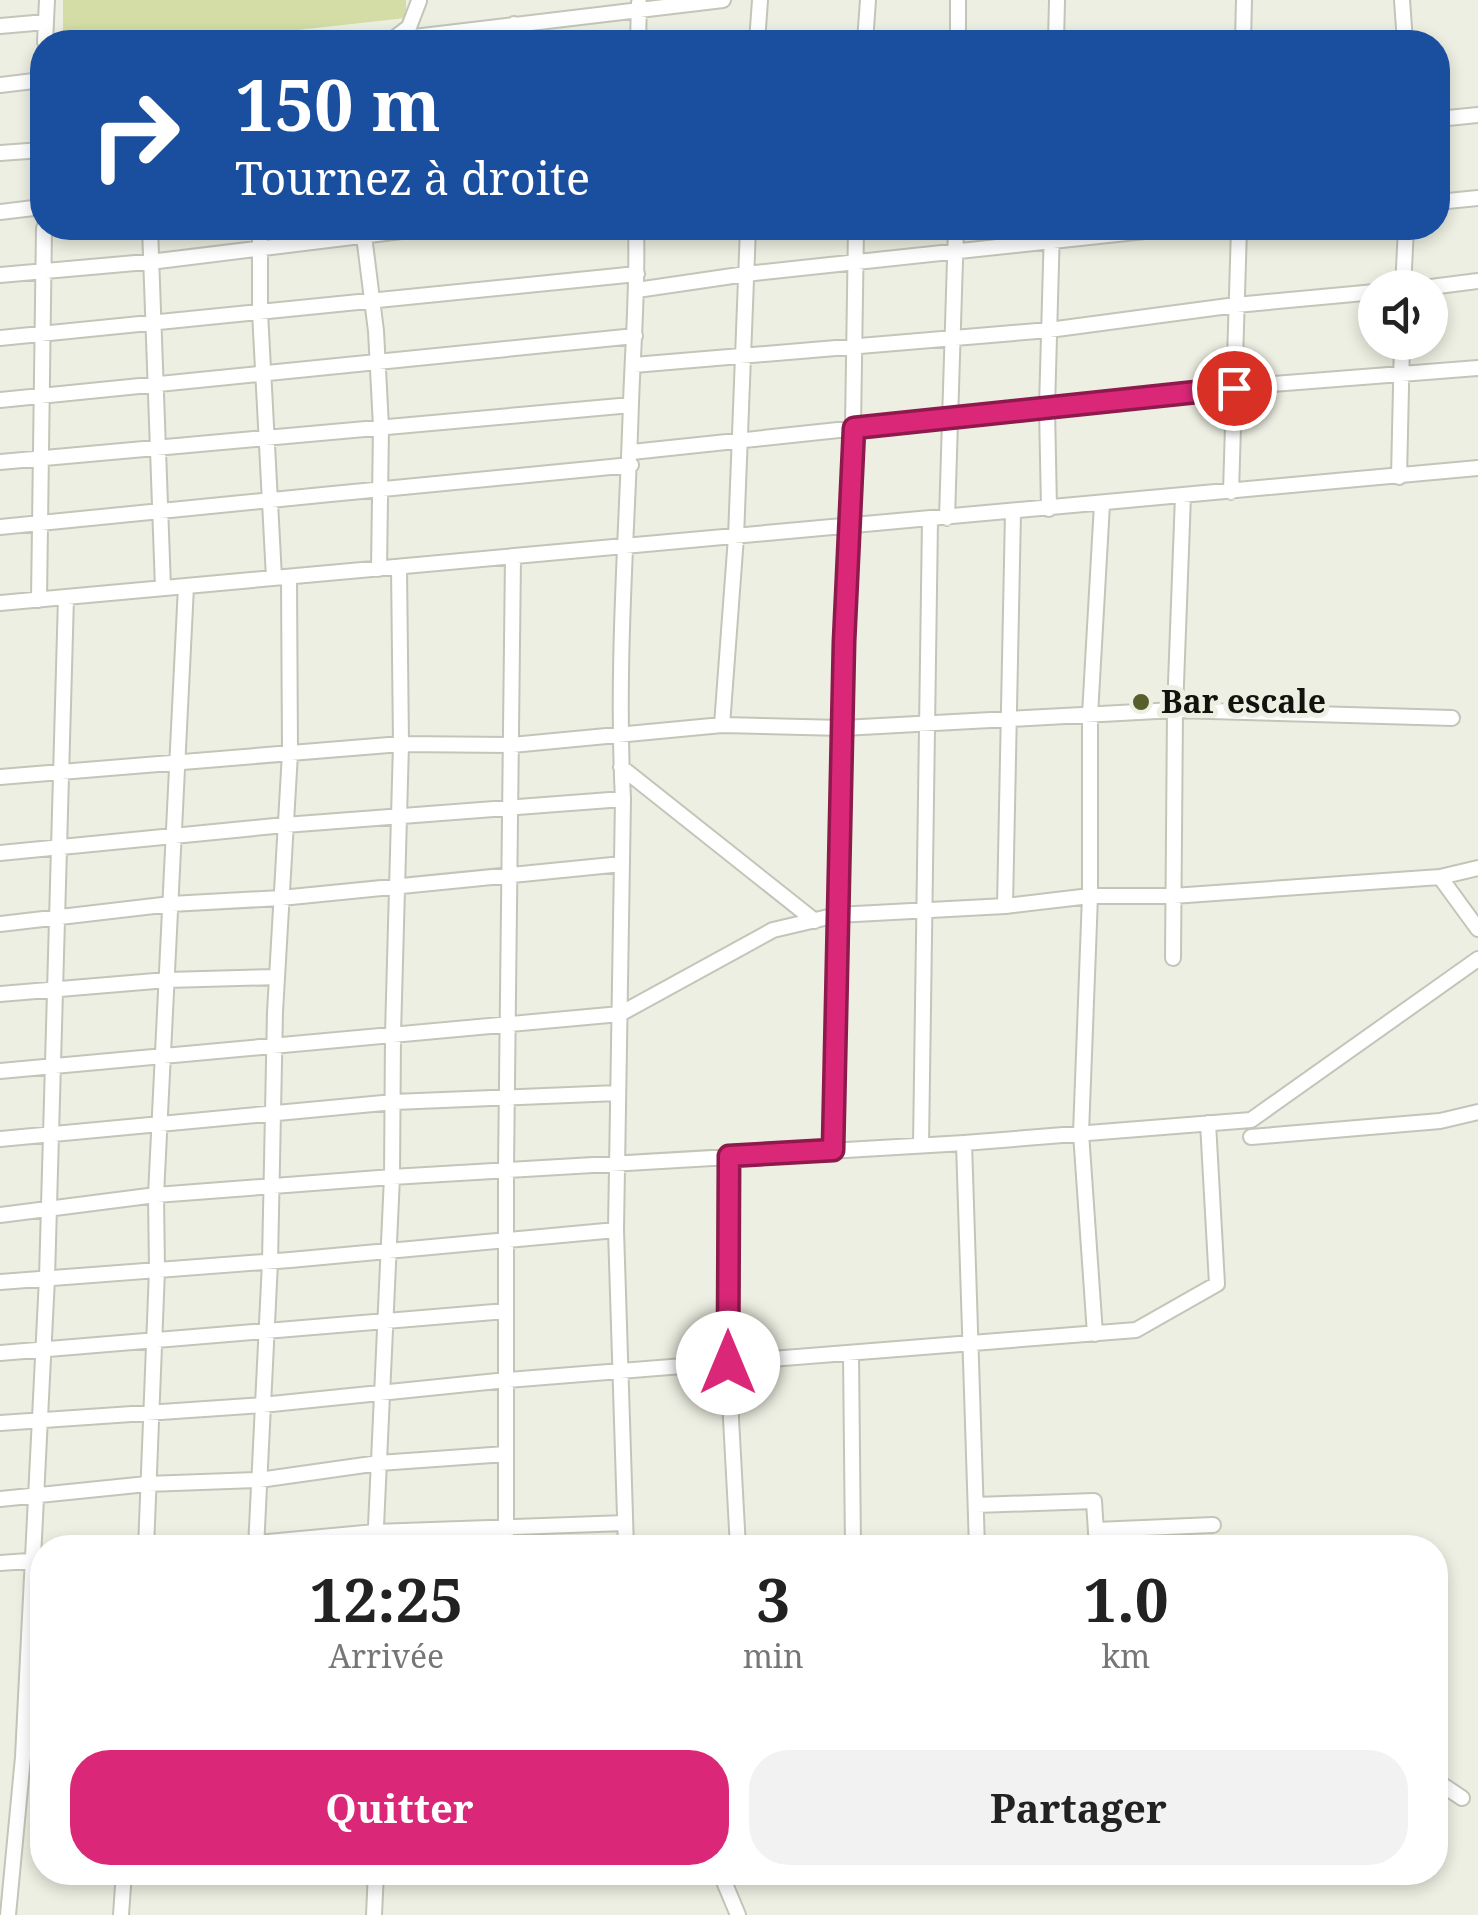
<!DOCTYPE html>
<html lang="fr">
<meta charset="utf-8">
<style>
body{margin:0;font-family:"Noto Serif",serif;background:#f2f2f2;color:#222;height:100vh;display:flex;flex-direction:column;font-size:38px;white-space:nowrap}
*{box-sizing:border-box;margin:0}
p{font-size:32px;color:#767676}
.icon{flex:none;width:55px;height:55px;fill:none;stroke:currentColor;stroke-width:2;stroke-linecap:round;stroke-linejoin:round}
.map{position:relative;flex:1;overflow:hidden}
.panel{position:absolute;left:30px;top:1535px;width:1418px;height:350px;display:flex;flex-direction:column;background:#fff;border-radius:40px;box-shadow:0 5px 15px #0003}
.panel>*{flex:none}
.hud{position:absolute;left:30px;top:30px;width:1420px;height:210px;border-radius:40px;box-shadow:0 5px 15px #0003;background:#1a4fa0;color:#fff;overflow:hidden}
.controls{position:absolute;left:1358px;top:270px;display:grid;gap:20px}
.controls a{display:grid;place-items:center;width:90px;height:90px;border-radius:50%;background:#fff;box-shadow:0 5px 15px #0003;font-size:50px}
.pin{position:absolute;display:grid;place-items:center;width:85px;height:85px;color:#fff;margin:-42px;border:5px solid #fff;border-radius:50%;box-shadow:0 2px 10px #0007}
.me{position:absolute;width:110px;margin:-55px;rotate:0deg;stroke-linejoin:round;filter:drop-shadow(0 0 8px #0008)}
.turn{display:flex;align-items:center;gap:35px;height:210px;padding:0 40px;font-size:45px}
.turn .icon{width:130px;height:130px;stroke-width:2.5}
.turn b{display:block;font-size:70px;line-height:85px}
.eta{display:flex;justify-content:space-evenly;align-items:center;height:170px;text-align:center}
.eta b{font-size:60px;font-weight:700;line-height:70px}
.button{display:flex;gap:20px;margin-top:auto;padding:20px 40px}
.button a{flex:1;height:115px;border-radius:40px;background:#db2777;color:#fff;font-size:40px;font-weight:700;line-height:115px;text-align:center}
.button a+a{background:#f2f2f2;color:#222}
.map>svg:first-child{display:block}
</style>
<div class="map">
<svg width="1478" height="1915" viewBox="0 0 1478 1915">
<rect width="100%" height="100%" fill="#edefe2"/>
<!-- green -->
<path fill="#d4dda5" d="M63 0H406V18L187 42H63Z"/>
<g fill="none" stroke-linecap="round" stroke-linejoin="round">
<defs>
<path id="minor" d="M1402 0 1405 42
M0 26 46 22
M392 40 409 27 419 1
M45 42 47 0
M372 42 723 0
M513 42 514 24
M638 42 639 3
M757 42 760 0
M865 42 868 0
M958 42V0
M1056 42 1057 0
M1243 42 1244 0
M0 85 42 80
M1438 119 1478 115
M0 153 42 150
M1438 202 1478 198
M0 212 42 207
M150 228 163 588
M260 228V312L274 578
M363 228 376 331 381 427 379 569
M0 275 158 261 426 228
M1403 288 1406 228
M1423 288 1478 281
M637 290 746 274 1173 228
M0 338 637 274
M634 365 1049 330 1236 305 1375 292
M0 400 635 336
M632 452 1261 385 1478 368
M0 462 631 405
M1399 477 1402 342
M1231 492 1239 228
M1049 509 1047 408 1052 228
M947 518 956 228
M0 527C211 507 420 484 631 465
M39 600 44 228
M0 603 1478 468
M722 725 736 537 748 228
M621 767 815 921
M0 777 401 744 512 745 722 725 843 728 1175 710 1452 718
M0 853 285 825 623 799
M1440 877 1478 929
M1005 906 1013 512
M0 924 171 904 281 898 622 864
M1173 958 1175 710 1183 496
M0 994 167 980 277 977
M0 1071 620 1014 773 930 837 915 1005 906 1090 896H1173L1440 877 1478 868
M1251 1137 1440 1121 1478 1112
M0 1139 394 1102 618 1093
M964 1143 977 1548
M921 1145 930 520
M833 1150 844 642 853 428 856 228
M729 1156 728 1363 738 1548
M0 1215 156 1195 392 1177 964 1143 1251 1120 1478 959
M616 1230 623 799C616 667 627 534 631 403 633 344 638 286 636 228
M0 1282 290 1260 616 1230 626 1548
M1095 1334 1081 1133 1090 896V715L1102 504
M0 1353 506 1311
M851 1353 853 1548
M0 1423 262 1405 507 1380 1136 1330 1217 1284 1208 1123
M0 1499 147 1484 259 1480 379 1463 506 1454
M976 1505 1094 1501 1097 1548
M1096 1530 1213 1525
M146 1548 157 1270 156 1195 186 586
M205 1548 375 1532 625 1523
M256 1548 270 1262 275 1012 290 753 289 577
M375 1548 392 1177 393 1034 401 744 399 567
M506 1548V1169L513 556
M0 1563 42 1560
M1435 1780 1462 1798
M720 1872 738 1915
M8 1915 23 1757 47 1278 66 597
M121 1915 124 1872
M374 1915 376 1872"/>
</defs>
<!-- minor casing -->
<use href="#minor" stroke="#c3c5b9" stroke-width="18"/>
<!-- minor -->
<use href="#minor" stroke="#fff" stroke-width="14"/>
</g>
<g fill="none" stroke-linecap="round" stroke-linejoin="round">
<defs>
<path id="route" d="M728 1363 729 1156 833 1150 844 642 854 428 1234 388"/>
</defs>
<!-- route casing -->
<use href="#route" stroke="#8e194d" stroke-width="25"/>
<!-- route -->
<use href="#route" stroke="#db2777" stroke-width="18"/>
</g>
<!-- markers -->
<circle fill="#575d2b" stroke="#edefe2" stroke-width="4" cx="1141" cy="702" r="10"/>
<g text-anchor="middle" stroke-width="10" stroke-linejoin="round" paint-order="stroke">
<!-- poi labels -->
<g font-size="32" font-weight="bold" fill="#12130e" stroke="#edefe2" text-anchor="start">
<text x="1161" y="713">Bar escale</text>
</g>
</g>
</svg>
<div class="controls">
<a><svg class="icon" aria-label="sound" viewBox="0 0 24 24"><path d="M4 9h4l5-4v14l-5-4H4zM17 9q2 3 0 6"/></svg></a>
</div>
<div class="pin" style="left:1234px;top:388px;background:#d93025"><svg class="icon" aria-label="arrive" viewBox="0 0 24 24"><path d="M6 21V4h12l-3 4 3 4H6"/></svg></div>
<svg class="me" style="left:728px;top:1363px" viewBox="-20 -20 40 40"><circle r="19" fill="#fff"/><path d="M0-13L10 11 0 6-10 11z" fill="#db2777"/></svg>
<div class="hud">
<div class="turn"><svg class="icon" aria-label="right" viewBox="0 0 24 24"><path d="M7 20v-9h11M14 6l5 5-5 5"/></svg><div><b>150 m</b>Tournez à droite</div></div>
</div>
<section class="panel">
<div class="eta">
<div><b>12:25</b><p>Arrivée</p></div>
<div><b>3</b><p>min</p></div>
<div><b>1.0</b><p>km</p></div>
</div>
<div class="button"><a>Quitter</a><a>Partager</a></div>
</section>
</div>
